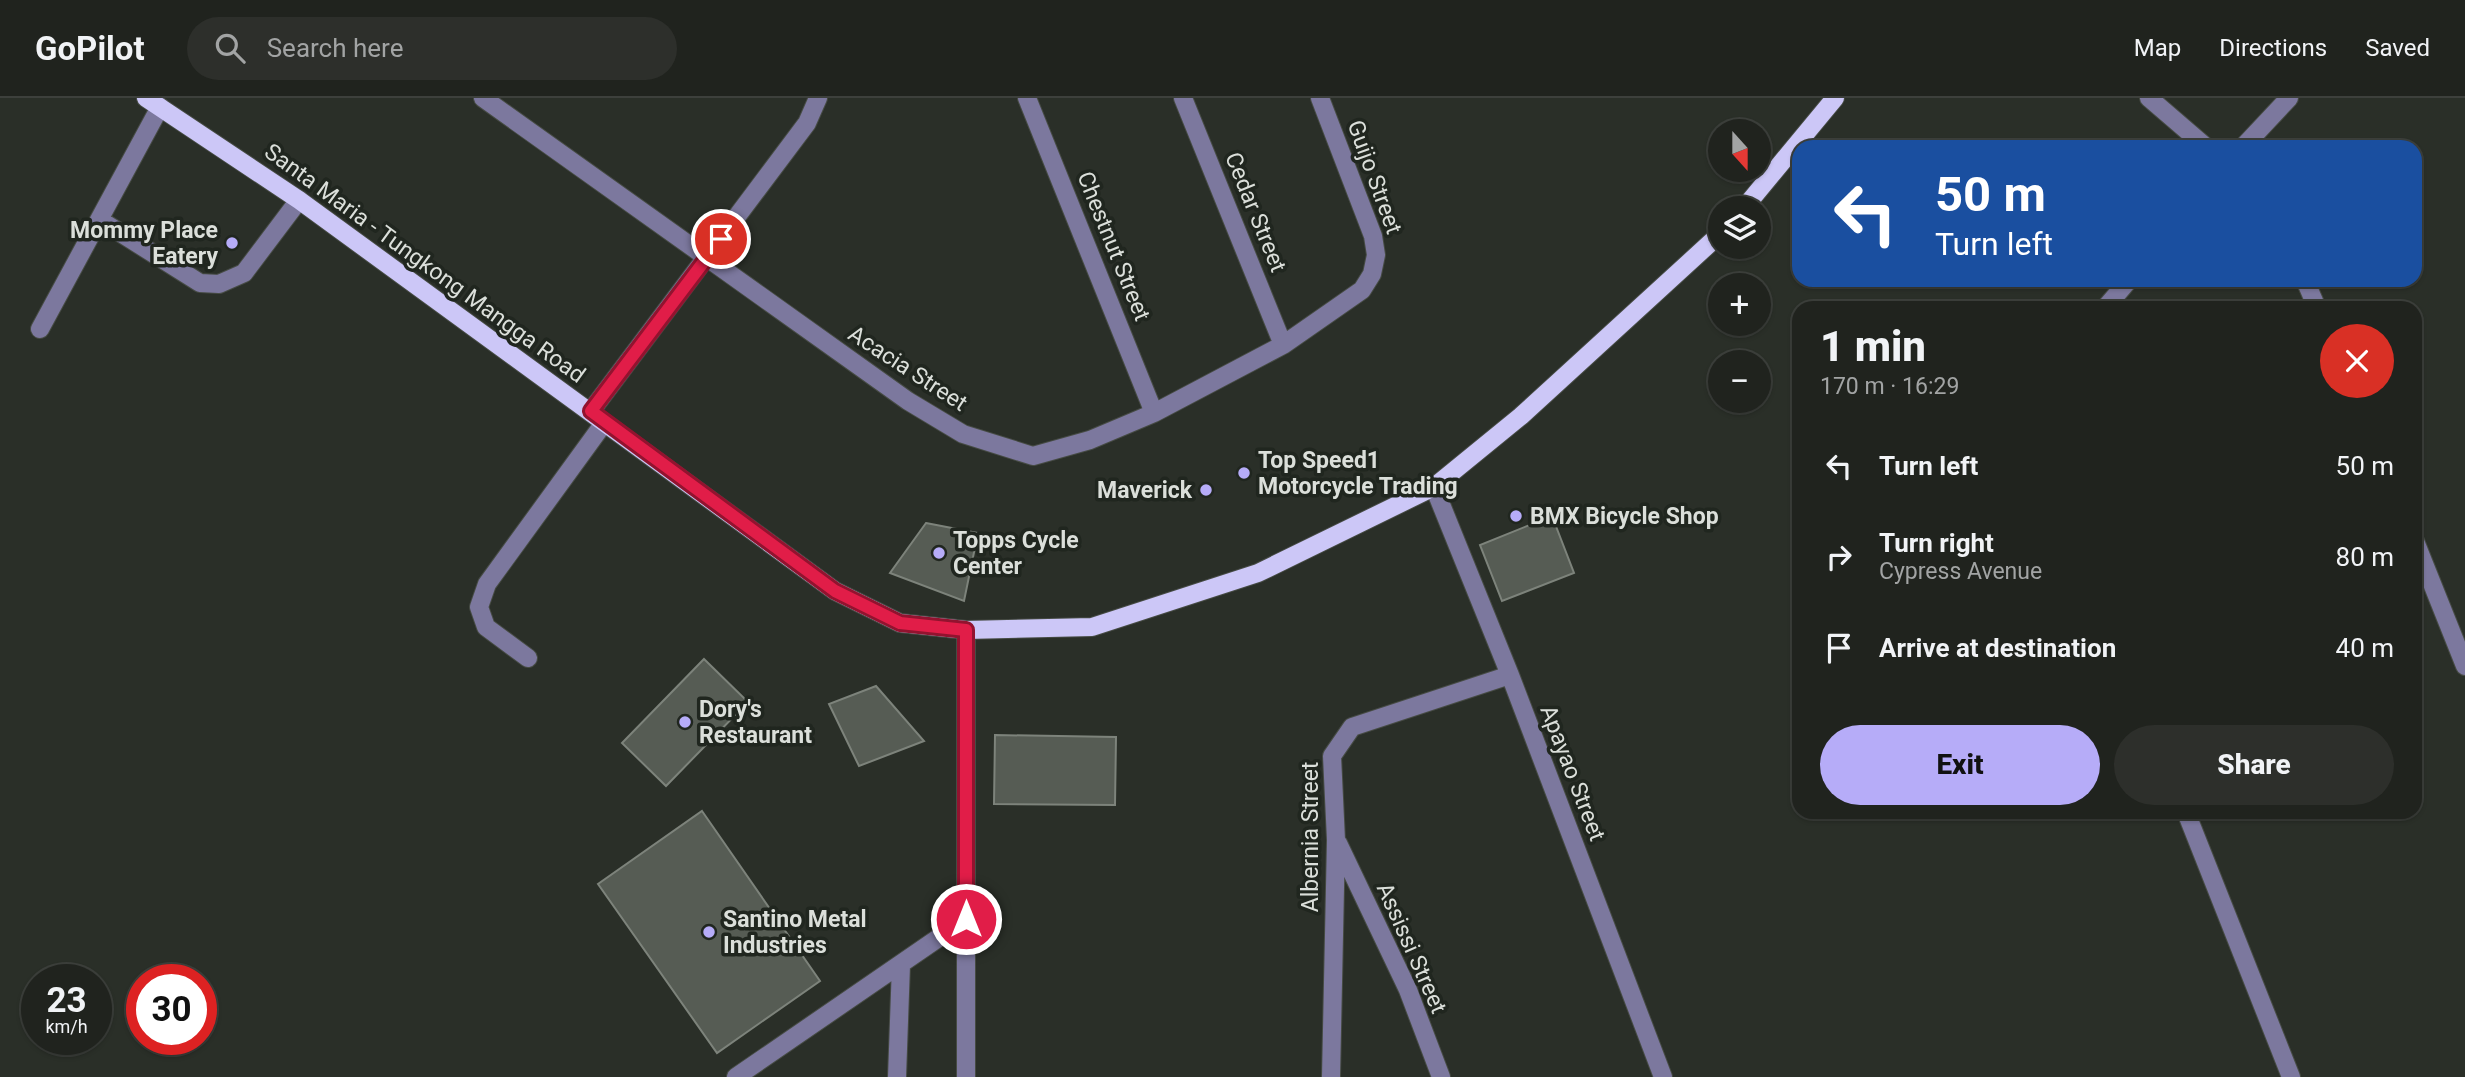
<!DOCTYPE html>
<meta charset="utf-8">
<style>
body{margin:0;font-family:Roboto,sans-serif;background:#2d2f2b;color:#f1f3f6;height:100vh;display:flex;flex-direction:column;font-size:26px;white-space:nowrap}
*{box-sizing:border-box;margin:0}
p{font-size:23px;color:#a2a4a4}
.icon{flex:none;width:38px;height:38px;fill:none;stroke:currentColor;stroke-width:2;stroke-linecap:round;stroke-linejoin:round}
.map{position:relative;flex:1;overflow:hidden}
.details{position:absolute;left:1792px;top:203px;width:630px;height:518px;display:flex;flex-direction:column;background:#20231e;border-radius:21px;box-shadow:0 2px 5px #0004,0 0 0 2px #3d403c}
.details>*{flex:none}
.top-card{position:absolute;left:1792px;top:42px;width:630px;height:147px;border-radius:21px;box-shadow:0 2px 5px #0004,0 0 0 2px #3d403c;background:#1a4fa0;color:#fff;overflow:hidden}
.needle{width:46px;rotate:159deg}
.fabs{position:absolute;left:1708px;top:21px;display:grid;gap:14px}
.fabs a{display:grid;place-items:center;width:63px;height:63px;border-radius:50%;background:#20231e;box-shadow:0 2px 5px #0004,0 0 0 2px #3d403c;font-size:35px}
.speed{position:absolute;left:21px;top:866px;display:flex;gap:14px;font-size:35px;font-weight:700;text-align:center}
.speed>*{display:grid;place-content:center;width:91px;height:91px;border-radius:50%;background:#20231e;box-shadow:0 2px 5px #0004,0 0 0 2px #3d403c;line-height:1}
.speed small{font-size:18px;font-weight:400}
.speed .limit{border:10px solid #d22;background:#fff;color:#111}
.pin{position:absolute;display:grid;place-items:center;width:60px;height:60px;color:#fff;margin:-30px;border:4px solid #fff;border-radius:50%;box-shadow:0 2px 7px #0007}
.me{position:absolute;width:77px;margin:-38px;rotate:0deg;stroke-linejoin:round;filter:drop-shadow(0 0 5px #0008)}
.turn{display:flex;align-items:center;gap:24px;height:147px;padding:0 28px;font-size:32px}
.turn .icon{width:91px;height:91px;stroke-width:2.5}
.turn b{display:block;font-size:49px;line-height:60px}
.round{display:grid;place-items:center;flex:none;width:74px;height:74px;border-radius:37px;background:#2d2f2b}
.overview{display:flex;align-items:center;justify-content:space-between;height:119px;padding:0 28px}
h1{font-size:42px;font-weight:800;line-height:52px}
.primary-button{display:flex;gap:14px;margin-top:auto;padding:14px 28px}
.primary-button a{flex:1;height:80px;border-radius:42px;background:#b6acf8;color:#111;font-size:28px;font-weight:800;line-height:80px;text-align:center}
.primary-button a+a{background:#2d2f2b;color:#f1f3f6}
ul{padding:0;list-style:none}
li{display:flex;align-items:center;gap:21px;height:91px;padding:0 28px}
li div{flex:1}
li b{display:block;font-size:26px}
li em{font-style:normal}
header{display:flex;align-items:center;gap:42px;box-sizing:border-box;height:98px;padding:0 35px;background:#20231e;border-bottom:2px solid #3d403c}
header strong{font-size:33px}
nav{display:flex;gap:38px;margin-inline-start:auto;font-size:24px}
.search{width:490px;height:63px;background:#2d2f2b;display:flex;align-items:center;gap:18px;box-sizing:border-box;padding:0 24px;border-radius:38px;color:#a2a4a4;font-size:26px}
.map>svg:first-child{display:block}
</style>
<header>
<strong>GoPilot</strong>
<div class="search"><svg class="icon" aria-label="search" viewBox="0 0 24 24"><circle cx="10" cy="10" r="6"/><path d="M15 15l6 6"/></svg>Search here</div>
<nav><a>Map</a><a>Directions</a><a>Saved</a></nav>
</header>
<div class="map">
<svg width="2465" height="979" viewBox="0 0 2465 979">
<rect width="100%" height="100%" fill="#2a2f28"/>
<!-- building -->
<path fill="#565c54" stroke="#7d837b" stroke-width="2" d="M1552 418 1574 475 1502 503 1480 447Z
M926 425 978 435 964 503 890 475Z
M704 561 748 604 666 688 622 645Z
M876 588 924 643 859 668 829 606Z
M995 637 1116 639 1115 707 994 706Z
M702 713 820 883 717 955 598 786Z"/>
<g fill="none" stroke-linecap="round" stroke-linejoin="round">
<defs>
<path id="minor" d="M483 0 908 303 963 336 1033 358 1090 342 1154 315 1283 247 1362 192 1372 176 1376 157 1373 138 1320 0
M1027 0 1154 315
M1183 0 1283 247
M2149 0 2206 49
M2243 49 2289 0
M100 122 200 185 219 186 244 175 299 102
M2305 182 2317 210
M2105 210 2129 182
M40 231 160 9
M591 313 807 25 818 0
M1434 389 1510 577 1663 979
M2415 443 2465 568
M528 560 486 529 479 509 487 486 604 325
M2186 714 2291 979
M1338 745 1408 892 1441 979
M736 979 966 821
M897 979 901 867
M966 979V532
M1331 979 1336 742 1332 658 1352 629 1510 577"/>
<path id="major" d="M146 0 299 102 835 493 900 525 966 532 1092 529 1258 475 1434 389 1521 318 1720 136
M1744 110 1835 0"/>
</defs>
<!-- minor casing -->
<use href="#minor" stroke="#464b44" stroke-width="20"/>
<!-- major casing -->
<use href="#major" stroke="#464b44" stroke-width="20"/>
<!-- minor -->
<use href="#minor" stroke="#7c789e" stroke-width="18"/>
<!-- major -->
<use href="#major" stroke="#ccc7f7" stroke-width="18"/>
</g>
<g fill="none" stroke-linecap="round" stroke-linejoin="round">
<defs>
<path id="route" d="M721 141 591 313 835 493 900 525 966 532V821"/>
</defs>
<!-- route casing -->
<use href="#route" stroke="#92132f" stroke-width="18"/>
<!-- route -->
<use href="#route" stroke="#e11d48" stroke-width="12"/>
</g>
<!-- markers -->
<g fill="#b6acf8" stroke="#20261f" stroke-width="2.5">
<circle cx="232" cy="145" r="7"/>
<circle cx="1244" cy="375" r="7"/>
<circle cx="1206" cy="392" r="7"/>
<circle cx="1516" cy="418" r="7"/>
<circle cx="939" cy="455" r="7"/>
<circle cx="685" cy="624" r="7"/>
<circle cx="709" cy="834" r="7"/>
</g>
<g text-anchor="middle" stroke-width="7" stroke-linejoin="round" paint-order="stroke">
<!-- street labels -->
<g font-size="23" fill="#dbdfda" stroke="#20261f">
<text transform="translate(1375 79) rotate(70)" y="8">Guijo Street</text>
<text transform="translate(1256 114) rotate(68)" y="8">Cedar Street</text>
<text transform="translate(1114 148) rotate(68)" y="8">Chestnut Street</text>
<text transform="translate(425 165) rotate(36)" y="8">Santa Maria - Tungkong Mangga Road</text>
<text transform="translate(908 270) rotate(33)" y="8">Acacia Street</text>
<text transform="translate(1573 675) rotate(69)" y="8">Apayao Street</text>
<text transform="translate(1310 739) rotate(-90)" y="8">Albernia Street</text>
<text transform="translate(1412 850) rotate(66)" y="8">Assissi Street</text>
</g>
<!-- poi labels -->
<g font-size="23" font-weight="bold" fill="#dbdfda" stroke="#20261f" text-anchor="start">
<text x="218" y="140" text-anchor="end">Mommy Place<tspan x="218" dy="26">Eatery</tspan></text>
<text x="1258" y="370">Top Speed1<tspan x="1258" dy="26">Motorcycle Trading</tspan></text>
<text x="1192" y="400" text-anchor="end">Maverick</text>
<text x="1530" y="426">BMX Bicycle Shop</text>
<text x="953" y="450">Topps Cycle<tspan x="953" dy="26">Center</tspan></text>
<text x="699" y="619">Dory's<tspan x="699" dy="26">Restaurant</tspan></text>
<text x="723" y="829">Santino Metal<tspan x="723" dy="26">Industries</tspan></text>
</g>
</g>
</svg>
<div class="fabs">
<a><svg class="needle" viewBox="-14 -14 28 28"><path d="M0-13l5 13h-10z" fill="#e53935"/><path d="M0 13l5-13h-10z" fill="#a2a4a4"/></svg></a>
<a><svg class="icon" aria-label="layers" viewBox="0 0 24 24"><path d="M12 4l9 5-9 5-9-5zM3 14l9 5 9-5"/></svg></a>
<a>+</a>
<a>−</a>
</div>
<div class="speed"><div>23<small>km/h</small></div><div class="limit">30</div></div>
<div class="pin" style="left:721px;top:141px;background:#d93025"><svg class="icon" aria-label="arrive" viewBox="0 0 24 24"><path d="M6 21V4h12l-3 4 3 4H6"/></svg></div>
<svg class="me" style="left:966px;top:821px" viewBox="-20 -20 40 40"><circle r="17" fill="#e11d48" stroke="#fff" stroke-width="3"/><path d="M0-11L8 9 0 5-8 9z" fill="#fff"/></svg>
<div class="top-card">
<div class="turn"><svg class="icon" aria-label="left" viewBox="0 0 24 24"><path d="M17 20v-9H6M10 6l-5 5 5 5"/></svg><div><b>50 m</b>Turn left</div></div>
</div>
<section class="details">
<div class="overview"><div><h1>1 min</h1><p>170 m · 16:29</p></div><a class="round" style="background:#d93025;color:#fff"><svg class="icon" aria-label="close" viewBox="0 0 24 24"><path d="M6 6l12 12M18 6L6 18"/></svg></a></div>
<ul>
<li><svg class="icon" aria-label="left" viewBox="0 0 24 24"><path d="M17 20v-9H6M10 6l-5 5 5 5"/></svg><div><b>Turn left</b></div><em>50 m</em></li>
<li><svg class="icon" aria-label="right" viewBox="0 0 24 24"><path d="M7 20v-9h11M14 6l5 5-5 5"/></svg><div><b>Turn right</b><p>Cypress Avenue</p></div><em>80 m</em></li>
<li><svg class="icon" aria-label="arrive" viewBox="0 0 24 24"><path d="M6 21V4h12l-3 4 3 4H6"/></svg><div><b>Arrive at destination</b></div><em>40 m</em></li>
</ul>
<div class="primary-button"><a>Exit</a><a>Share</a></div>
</section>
</div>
